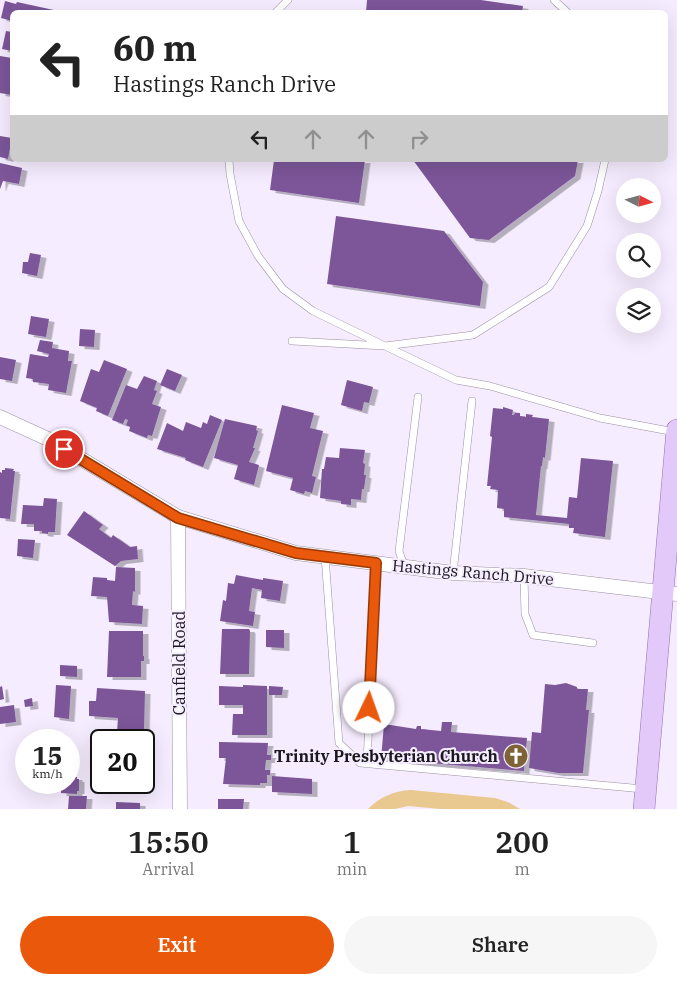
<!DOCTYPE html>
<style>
body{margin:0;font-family:"IBM Plex Serif",serif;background:#f6f6f6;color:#222;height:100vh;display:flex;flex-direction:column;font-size:19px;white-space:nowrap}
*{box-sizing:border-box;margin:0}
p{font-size:16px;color:#767676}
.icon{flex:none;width:28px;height:28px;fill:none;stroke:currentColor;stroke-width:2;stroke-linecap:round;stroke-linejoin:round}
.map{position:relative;height:809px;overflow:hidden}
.side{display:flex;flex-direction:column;background:#fff;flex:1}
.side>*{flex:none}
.top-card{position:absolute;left:10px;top:10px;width:658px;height:152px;border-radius:8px;box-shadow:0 5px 20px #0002;background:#fff;color:#222;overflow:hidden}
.needle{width:32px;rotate:96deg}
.buttons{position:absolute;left:616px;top:178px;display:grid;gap:10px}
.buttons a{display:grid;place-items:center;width:45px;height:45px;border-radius:50%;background:#fff;box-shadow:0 5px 20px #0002;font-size:25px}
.speed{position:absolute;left:15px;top:729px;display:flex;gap:10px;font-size:25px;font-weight:700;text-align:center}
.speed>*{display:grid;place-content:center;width:65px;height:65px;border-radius:50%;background:#fff;box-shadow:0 5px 20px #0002;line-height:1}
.speed small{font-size:12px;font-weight:400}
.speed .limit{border:2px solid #111;border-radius:8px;background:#fff;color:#111}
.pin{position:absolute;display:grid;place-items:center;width:42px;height:42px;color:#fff;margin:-21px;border:2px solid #fff;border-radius:50%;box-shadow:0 1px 5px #0007}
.me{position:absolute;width:55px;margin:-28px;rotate:3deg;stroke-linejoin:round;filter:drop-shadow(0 0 4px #0008)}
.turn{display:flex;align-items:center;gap:18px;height:105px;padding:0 20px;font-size:22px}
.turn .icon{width:65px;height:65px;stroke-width:2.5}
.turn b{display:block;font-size:35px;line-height:42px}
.lanes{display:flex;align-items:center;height:48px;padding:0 20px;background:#0003;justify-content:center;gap:25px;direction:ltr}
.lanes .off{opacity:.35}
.eta{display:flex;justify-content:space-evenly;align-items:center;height:85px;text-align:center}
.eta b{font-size:30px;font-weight:600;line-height:35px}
.button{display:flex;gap:10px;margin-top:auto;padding:10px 20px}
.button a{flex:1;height:58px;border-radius:30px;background:#ea580c;color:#fff;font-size:20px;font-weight:600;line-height:58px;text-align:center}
.button a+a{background:#f6f6f6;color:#222}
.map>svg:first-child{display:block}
</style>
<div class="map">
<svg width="677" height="809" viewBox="0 0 677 809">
<defs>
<filter id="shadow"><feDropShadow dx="5.5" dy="3" stdDeviation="0" flood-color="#0004"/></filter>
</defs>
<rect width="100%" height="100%" fill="#f6ecff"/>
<!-- green -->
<path fill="#eac990" d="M411 790 495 798 508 802 520 809H440L408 806 395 809H368C380 797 393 791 411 790Z"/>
<!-- building -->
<path fill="#7c5799" filter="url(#shadow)" d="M367 0H481L523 6 522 12H366Z
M5 1 16 4 17 2 63 12H12V21L1 18Z
M6 31 12 32V51L2 49Z
M0 56 12 58V95L0 93Z
M0 136 12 138 8 159 0 157Z
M274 160H365L359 203 270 190Z
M413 160H578L575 176 489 240 470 238Z
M0 163 22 168 19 184 3 181 0 189Z
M336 216 444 231 483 282 480 306 327 284Z
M30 253 41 255 37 276 22 273 23 262H28Z
M31 316 49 319 46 337 28 334Z
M80 329 95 330 94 347 79 346Z
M40 340 53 342 52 348 69 351 68 361H72L66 393 48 390 49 384 33 382V379L26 378 30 354 48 357 49 354 37 351Z
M0 357 16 360 12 381 0 379Z
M104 360 127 369 108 416 96 411 97 408 80 401 91 369 99 372Z
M167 369 182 375 175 391 160 385Z
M144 376 157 381 154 390 157 391 152 404 161 407 152 436 148 435 147 438 129 431 130 427 126 425 128 420 125 419 123 424 112 420 126 385 137 389Z
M347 380 373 387 369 403 364 402 362 411 341 405Z
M282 405 314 413 310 428 323 431 312 476 316 477 312 493 305 491 304 494 290 490 293 478 266 471Z
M503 407 513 410 512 415H514L515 413H520V416L526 417V414L533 415 532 417 549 419 545 458 543 457 542 466H541L536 515 567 518 569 497 577 498 581 458 613 461 605 537 573 533 574 528H569V524L504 517V509L497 508 498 490 490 489 491 486H487L492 437 490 436 493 408 503 409Z
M210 415 222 420 203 467 185 460 186 458 157 449 167 423 183 431 186 422 201 428 203 422 207 424Z
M225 419 257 426 256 430 258 431 253 448H255L249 462 259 465 254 485 234 479 238 465 214 458Z
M340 448 365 450 363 463 365 464 364 475H366L364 489H362L361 500 351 499V505L341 504V501L320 498 322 469H324L326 457 339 458Z
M5 468 14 469 13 471H15L10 519 0 518V472L2 473V470H5Z
M44 498 57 499 55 532H48V534L42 533V531H34V524H21L23 505 43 506Z
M84 511 103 525 99 529 111 538 113 535 130 547 137 546 138 559 121 561 115 566 67 535Z
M18 539 35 540 33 558 17 556Z
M116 567 135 568V592L133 591 132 605 143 606 142 624 109 622 107 597 91 596 93 577 107 578V580L115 581Z
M236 575 263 580V578L283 581 280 601 261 598 262 590 252 588 249 611 255 612 253 626 220 621 223 600 226 601 228 583 234 584Z
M222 629H249L250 631 249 674H220Z
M266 630H284V648L266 647Z
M109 631H143V656H144V661H141V677H107Z
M60 665 77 666V677L60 676Z
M566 683 577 687V689H588L586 710H589L583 773H558L529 768 532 732 541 733 545 684 555 685Z
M56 685 71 686 69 719 54 717Z
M243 685 267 686V735H232L233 714H243V705H219V686L243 687Z
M2 686 4 699 0 700V687Z
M269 686 283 687 282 695H269Z
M97 688 145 691 144 733 117 732 118 718 89 716V701H96Z
M32 698 33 706 25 707 24 700Z
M14 705 16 722 0 724V707Z
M442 722H452L451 732 527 738 524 771 381 759 384 724 416 729 417 726H421V729L441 731Z
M219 742 268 743 267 755H271V760H266L265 770H270V775H267V783H260V785L223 784 226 758H219Z
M97 765H101V781H97Z
M272 776 312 779V794L272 792Z
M69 777H77V779H79V791H77V794L61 793V782H69Z
M114 782H138V785H114Z
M69 796H87L86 809H68Z
M218 799H244L243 809H218Z
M116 802 140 803V809H116Z"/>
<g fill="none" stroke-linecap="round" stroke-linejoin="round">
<defs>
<path id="service" d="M554 0 567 12
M276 12 288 0
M229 160 230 174 239 221 258 256 283 289 313 311 385 346 473 335 549 287 587 226 598 191 605 160
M292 341 385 346 456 380 490 386 600 418 675 432
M325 556 339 743 360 763 643 789
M404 566 399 551 418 397
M453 573 472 401
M524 576 525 614 533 635 593 643
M367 763 376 563"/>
<path id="minor" d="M0 417 48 439 178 517 296 553 453 573 524 576 677 594
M178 517 180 809"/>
<path id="primary" d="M644 809 677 430"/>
</defs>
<!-- service casing -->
<use href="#service" stroke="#9990a1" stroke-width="8"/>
<!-- minor casing -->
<use href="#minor" stroke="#9990a1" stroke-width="15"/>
<!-- primary casing -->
<use href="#primary" stroke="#9173aa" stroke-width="22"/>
<!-- service -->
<use href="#service" stroke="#fff" stroke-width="7"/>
<!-- minor -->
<use href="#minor" stroke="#fff" stroke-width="14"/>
<!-- primary -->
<use href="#primary" stroke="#e3c8fa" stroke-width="21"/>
</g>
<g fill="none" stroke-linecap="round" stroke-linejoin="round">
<defs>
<path id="route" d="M64 449 178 518 296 553 376 563 369 708"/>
</defs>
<!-- route casing -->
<use href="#route" stroke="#983908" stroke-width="12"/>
<!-- route -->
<use href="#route" stroke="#ea580c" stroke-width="9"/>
</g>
<!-- icons -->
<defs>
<symbol id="church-disc" viewBox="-11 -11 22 22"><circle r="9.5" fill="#7d6335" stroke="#f6ecff"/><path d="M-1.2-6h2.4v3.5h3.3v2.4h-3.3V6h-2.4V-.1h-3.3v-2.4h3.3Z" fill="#fff"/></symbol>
</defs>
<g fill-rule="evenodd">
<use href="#church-disc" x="502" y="742" width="28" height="28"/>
</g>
<g text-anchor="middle" stroke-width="4" stroke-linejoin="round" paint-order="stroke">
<!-- street labels -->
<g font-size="16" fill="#1a171d" stroke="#f6ecff">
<text transform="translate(473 572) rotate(5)" y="6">Hastings Ranch Drive</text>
<text transform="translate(179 663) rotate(-90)" y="6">Canfield Road</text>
</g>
<!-- poi labels -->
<g font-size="16" font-weight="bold" fill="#1a171d" stroke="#f6ecff" text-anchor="end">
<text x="498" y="762">Trinity Presbyterian Church</text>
</g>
</g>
</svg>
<div class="buttons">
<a><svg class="needle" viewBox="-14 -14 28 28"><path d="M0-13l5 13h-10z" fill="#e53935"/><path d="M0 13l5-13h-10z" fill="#767676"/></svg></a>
<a><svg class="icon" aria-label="search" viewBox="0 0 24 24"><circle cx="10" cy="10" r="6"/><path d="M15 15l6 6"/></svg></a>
<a><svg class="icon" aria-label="layers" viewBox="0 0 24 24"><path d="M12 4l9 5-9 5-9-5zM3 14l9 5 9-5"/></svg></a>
</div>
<div class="speed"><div>15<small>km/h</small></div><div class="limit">20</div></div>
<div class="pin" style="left:64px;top:449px;background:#d93025"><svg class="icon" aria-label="arrive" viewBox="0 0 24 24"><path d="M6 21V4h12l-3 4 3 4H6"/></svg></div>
<svg class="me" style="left:369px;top:708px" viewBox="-20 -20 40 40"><circle r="19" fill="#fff"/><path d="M0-13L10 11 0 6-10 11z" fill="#ea580c"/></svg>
<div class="top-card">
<div class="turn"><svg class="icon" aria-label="left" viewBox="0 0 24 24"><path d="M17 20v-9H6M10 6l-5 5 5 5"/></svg><div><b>60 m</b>Hastings Ranch Drive</div></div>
<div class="lanes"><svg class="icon" aria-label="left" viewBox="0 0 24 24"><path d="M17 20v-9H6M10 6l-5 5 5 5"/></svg><svg class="icon off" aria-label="ahead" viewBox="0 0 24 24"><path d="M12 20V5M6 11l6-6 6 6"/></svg><svg class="icon off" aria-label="ahead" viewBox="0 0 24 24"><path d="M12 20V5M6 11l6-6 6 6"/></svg><svg class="icon off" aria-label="right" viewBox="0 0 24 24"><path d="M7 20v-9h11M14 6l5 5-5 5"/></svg></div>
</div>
</div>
<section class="side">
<div class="eta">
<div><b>15:50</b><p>Arrival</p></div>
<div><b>1</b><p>min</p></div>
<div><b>200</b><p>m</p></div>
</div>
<div class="button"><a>Exit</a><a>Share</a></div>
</section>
